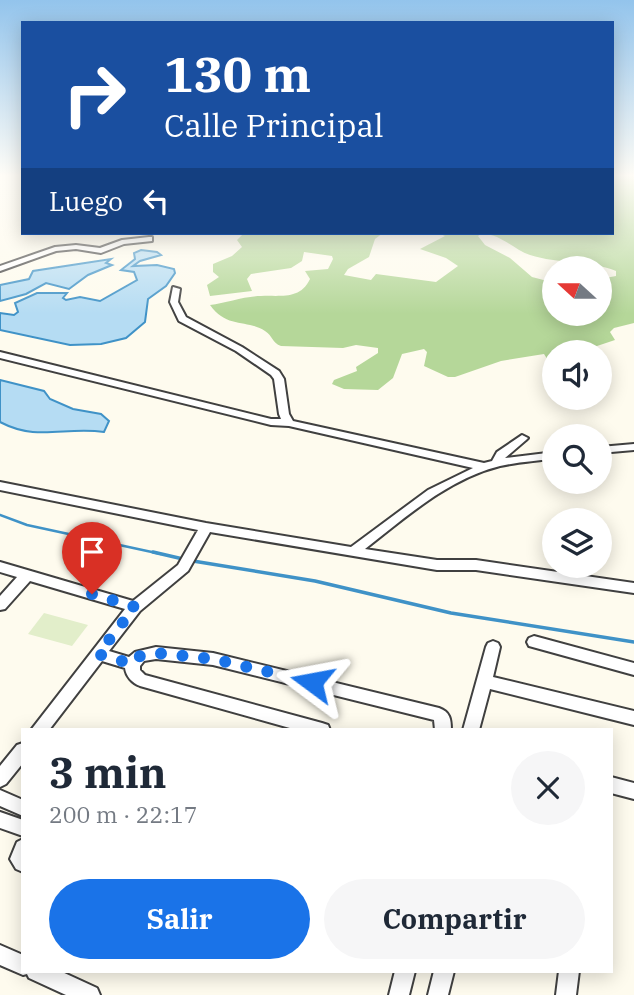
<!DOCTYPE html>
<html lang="es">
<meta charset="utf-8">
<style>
body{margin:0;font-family:"IBM Plex Serif",serif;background:#f6f6f7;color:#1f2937;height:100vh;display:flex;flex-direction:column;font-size:26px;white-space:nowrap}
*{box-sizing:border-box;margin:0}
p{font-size:23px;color:#747a83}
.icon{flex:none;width:38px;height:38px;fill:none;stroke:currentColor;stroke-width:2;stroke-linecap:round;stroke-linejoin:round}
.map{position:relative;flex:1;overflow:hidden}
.side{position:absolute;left:21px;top:728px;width:592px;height:245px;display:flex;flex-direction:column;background:#fff;border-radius:0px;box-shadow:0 4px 18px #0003}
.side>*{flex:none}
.hud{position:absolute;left:21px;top:21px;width:593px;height:214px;border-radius:0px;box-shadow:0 4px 18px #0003;background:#1a4fa0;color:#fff;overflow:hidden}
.needle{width:46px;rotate:291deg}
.buttons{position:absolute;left:542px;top:256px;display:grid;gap:14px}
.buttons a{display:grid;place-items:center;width:70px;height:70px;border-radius:50%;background:#fff;box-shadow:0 4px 18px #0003;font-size:35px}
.pin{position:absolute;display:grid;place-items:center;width:60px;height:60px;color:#fff;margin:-72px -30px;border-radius:50% 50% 50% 0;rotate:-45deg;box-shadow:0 0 7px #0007}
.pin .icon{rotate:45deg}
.me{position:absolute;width:77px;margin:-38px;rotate:283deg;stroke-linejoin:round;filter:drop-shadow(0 0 5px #0008)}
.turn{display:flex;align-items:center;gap:24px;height:147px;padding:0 28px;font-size:32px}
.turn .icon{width:91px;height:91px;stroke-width:2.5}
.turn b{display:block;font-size:49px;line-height:60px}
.then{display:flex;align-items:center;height:66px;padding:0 28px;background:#0003;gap:14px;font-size:26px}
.round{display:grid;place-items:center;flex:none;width:74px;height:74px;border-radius:37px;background:#f6f6f7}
.overview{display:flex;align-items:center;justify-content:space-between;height:119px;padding:0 28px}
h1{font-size:42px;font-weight:800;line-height:52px}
.action{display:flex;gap:14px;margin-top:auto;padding:14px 28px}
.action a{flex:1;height:80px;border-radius:42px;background:#1a73e8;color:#fff;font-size:28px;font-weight:800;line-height:80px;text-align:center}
.action a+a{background:#f6f6f7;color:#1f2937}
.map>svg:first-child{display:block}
</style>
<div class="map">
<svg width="634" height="995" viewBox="0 0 634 995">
<rect width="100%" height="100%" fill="#fefbee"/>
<!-- forest -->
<path fill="#b5d799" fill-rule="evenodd" d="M613 175H634V323L614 328 610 332 615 340 594 347 569 346 565 352H555V371L544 354 501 361 455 377H448L424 366 427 352 424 349 402 354 393 378 378 390 344 389 332 384 334 380 357 371 356 367 378 353V348L356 345 343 348 281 346C272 343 273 336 265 331 247 319 227 329 210 305 226 303 245 296 261 296 281 295 300 300 310 279L305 271 328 269 333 259 332 256 304 252 302 261 291 268 251 274 247 279 252 291 210 296 207 285 219 277 213 272V264L232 256 242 247 237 240 243 234 383 233 375 239 369 257 348 269 344 275 371 280 376 274 436 282 458 266 446 258 420 249 445 236 438 233H612ZM481 234C500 233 513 249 530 255 558 264 589 260 616 271V276L600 279V313H555V283L532 277 510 258 485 245 478 236Z"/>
<!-- pitch -->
<path fill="#e2eeca" d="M44 613 88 625 72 646 28 634Z"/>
<!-- water -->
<path fill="#b5dcf3" stroke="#3f92c7" stroke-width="2" d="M141 250 157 252 161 255 140 261 133 266 157 265 174 269 175 273 166 286 148 299 145 322 126 338 101 344 70 345 0 330V313L14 315 18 312 15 303 37 293H67L63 298 66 300 80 297 100 301 137 280 134 272 121 270 135 259 134 253Z
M111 259 106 263 112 265 88 275 69 289 46 283 26 294 0 301V285L29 279 33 271Z
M0 380 44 391 50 399 73 409 101 414 109 421 104 432C65 426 38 442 0 422Z"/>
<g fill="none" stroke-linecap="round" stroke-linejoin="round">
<!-- stream-far1 -->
<path stroke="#3f92c7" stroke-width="2.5" d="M0 515 27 525 161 554"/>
<!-- stream -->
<path stroke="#3f92c7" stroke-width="3.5" d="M153 552 183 559
M193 561 315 581 451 613 634 642"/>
<defs>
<path id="minor" d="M149 237H152V241L124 244 101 253 76 249 56 251 0 271V266L55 247 76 245 100 248 122 240Z
M173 287 180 289 178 302 186 317 242 347 279 371 284 379 289 414 293 421 484 463 492 461 497 452 522 435 528 438 526 440 505 458 555 452V458C537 461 518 462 500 466 448 479 406 517 365 549L437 560H476L634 583V593L476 570H437L210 532 188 571 140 611 109 651 129 657 135 652 156 647 213 653 439 708C450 712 451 719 451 730H435L434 720 213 665 156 659 144 661 140 666V670L145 675 322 723 328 725 330 730H297L140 686C132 683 126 676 125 668L102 661 49 730H31L125 609 30 581 5 609 0 610V596L17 577 0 572V562L133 601 178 565 198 530 0 490V482L206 523 351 547 428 490 473 468 289 426 271 425 0 358V352L271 419H281L279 414 274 379 271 375 236 351 179 321 170 302Z
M634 444V450L600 453V447Z
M534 636 634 663V675L529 646 527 642 529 638Z
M493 641 498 643 500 647 493 677 634 711V725L490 689 479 730H463L486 647 488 643Z
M23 743V763L6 784 0 787V766L17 745Z
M611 777 634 783V799L611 793Z
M0 790 23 800V816L0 806Z
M0 812 23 820V836L0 828Z
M23 839V872L16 869 10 859 17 842Z
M0 945 23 955V971H60L97 988 100 995H66L29 978 27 974 23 975 0 965Z
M395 971H415L409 995H389Z
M434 971H454L448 995H428Z
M559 971H579L576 995H556Z"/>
</defs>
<!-- minor casing -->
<use href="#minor" stroke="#404040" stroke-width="4"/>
<!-- minor -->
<use href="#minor" fill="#fff" fill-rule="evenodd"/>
</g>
<!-- sky -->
<linearGradient id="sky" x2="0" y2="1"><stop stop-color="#93c4ec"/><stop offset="0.56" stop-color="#fffdf7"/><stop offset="1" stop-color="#fffdf7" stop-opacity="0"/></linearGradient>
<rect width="634" height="314" fill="url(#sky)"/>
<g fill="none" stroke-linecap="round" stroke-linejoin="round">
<!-- route -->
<path stroke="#1a73e8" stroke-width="12" stroke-dasharray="0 21.6" d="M92 594 135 607 98 654 132 664 140 656 156 653 213 659 312 682"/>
</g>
</svg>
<div class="buttons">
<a><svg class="needle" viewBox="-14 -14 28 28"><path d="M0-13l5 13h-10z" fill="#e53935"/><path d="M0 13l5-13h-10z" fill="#747a83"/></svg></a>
<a><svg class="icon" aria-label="sound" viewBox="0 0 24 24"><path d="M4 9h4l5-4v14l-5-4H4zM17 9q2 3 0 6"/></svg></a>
<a><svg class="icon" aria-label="search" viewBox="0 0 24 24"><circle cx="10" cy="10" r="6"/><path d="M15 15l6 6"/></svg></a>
<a><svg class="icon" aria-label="layers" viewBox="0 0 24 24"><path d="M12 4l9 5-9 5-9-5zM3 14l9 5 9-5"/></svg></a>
</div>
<div class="pin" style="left:92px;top:594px;background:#d93025"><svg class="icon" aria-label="arrive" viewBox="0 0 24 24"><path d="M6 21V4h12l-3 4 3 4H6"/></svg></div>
<svg class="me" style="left:312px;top:682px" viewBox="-20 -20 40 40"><path d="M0-17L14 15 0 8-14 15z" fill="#1a73e8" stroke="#fff" stroke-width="4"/></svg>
<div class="hud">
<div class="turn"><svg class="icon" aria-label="right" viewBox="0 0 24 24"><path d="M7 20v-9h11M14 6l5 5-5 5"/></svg><div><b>130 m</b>Calle Principal</div></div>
<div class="then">Luego<svg class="icon" aria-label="left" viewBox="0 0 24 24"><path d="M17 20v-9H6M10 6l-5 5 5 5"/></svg></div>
</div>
<section class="side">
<div class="overview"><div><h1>3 min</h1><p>200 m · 22:17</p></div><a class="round"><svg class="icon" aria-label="close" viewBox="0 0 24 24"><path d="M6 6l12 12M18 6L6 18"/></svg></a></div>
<div class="action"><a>Salir</a><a>Compartir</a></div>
</section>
</div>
